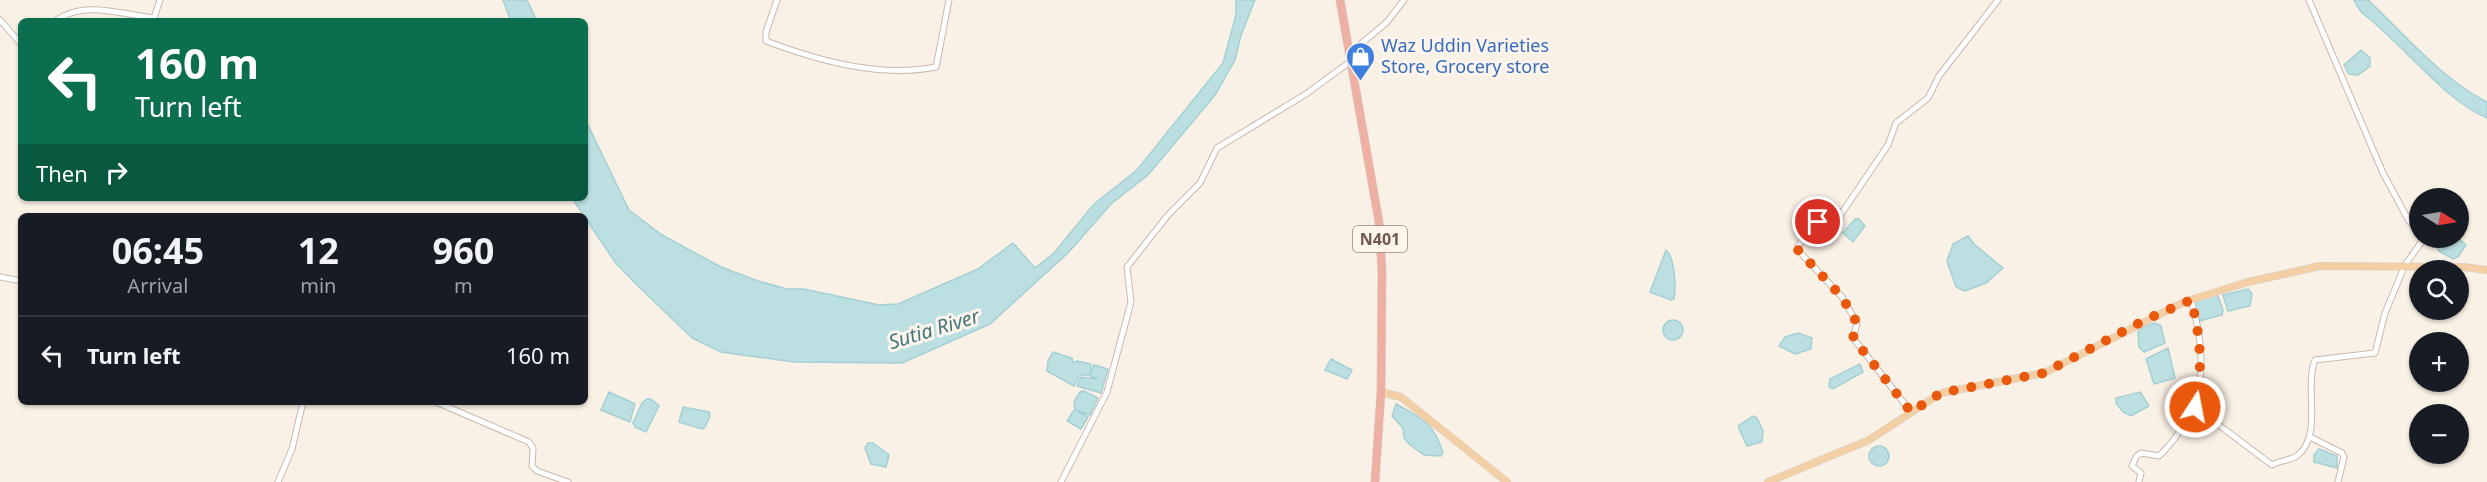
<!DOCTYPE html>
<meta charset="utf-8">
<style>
body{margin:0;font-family:"Noto Sans",sans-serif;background:#242831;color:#f1f3f6;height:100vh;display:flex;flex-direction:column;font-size:22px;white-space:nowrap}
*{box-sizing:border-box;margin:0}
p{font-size:20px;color:#9ea1a6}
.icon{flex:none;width:33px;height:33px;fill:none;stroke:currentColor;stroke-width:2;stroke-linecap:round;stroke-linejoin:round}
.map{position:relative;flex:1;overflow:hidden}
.side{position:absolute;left:18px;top:213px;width:570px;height:192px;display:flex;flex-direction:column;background:#171b24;border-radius:9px;box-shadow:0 2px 4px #0004}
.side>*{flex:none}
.guide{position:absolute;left:18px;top:18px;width:570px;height:183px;border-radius:9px;box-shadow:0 2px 4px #0004;background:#0b6e4f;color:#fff;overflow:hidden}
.needle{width:39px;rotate:101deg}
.buttons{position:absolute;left:2409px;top:188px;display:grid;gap:12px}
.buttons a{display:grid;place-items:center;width:60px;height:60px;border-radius:50%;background:#171b24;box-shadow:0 2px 4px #0004;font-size:30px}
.pin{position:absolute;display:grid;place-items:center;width:51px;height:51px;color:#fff;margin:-26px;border:3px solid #fff;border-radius:50%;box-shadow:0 2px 6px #0007}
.me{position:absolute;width:66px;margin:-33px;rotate:11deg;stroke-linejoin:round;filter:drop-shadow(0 0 4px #0008)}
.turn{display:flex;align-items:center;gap:21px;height:126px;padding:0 18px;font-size:27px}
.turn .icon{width:78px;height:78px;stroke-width:2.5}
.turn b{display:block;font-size:42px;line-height:51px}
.then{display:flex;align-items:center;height:57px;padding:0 18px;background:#0003;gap:12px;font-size:22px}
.eta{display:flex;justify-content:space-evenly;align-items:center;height:102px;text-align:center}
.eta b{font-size:36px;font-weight:700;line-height:42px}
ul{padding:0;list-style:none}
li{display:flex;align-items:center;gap:18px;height:78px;padding:0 18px;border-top:2px solid #363941}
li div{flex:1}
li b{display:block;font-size:22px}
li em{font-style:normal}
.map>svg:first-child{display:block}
</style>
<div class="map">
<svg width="2487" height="482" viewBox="0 0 2487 482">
<rect width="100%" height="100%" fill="#faf1e6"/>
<!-- water -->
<path fill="#bce0e2" stroke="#a4cfd3" stroke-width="1.5" d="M503 0H527L537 21H511Z
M1236 0H1255L1241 35 1235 60 1215 95 1148 175 1111 204 1068 253 990 324 902 363 794 362 721 352 692 338 634 282 615 262 572 198H585V119L629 210 662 235 721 267 758 281 787 289H804L879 305 898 304 978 269 1013 243 1035 268 1054 253 1094 204 1137 170 1223 63 1236 15Z
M2354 0H2368C2406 35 2441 79 2487 102V118C2445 101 2400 41 2361 12Z
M2361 50 2370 58V66L2358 75 2349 74 2344 65Z
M1855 219H1859L1865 226 1853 242 1843 233Z
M1968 236 1975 245 2003 268 1986 283 1965 291 1956 287 1947 261 1953 244Z
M2430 237H2457L2466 245 2458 257 2453 259 2439 251Z
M1666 250C1675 258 1676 287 1674 299L1671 300 1650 292Z
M2248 289 2252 294 2250 306 2228 311 2223 295Z
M2217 294 2223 310 2222 315 2199 321 2195 307 2197 301Z
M1663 330a10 10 0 1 1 20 0a10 10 0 1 1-20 0Z
M2155 323 2161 326 2165 343 2144 352 2139 347 2138 332 2143 327Z
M1798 333 1812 338 1811 349 1795 354 1779 346 1785 337Z
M2168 348 2175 378 2154 384 2146 359Z
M1053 352 1072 358 1073 363 1077 361 1091 364 1090 374 1094 365 1108 369 1101 393 1077 386 1081 377 1097 379 1089 375H1080L1074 386 1047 371 1048 361Z
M1331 359 1352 370 1347 379 1325 370Z
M1860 364 1863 372 1833 389 1829 387 1830 379Z
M1084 391 1098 398 1090 415 1076 410 1088 417 1081 429 1067 421 1075 409 1074 402 1080 392Z
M609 392 635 404 630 422 601 410Z
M2140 392 2149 406 2131 416 2123 412 2116 403V398Z
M651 399 659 406 646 432 635 427 633 423 642 403 647 399Z
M1396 404C1422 419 1433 421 1443 453L1441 456 1424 455 1409 444 1404 438 1403 428 1392 416Z
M683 407 709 412 710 416 705 427 702 429 679 422Z
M1753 416 1757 418 1763 431 1762 442 1747 446 1738 426Z
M868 443H873L889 455 886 467 871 464 865 448Z
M1869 456a10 10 0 1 1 20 0a10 10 0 1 1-20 0Z
M2319 449 2337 456V468L2314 462V455Z"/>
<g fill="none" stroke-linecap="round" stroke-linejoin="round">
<defs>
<path id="minor" d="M777 0 766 32V41C819 61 880 78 936 67L949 0
M2309 0 2383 173 2409 221 2420 232
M0 20 21 44
M55 21C83 0 121 14 154 18L160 0
M1350 53 1387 22 1404 0
M0 277 21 281
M436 402 529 442 533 448 532 466 537 471 568 482
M2195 407 2272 465C2280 460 2291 461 2298 455 2323 435 2304 388 2315 360L2375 353 2385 313 2405 265 2425 237
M1911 412 1853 338 1857 323 1842 297 1798 250V246L1816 222 1830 225 1835 223 1888 145 1896 123 1928 98 1939 76 1998 0
M2310 437 2342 453 2344 457 2338 482
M278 482 292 449 303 402
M1061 482 1107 392 1131 302 1127 267 1168 215 1200 183 1217 148 1306 94 1351 61
M2139 482 2141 473 2132 466 2136 457 2141 453 2159 456C2206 410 2209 361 2191 300"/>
<path id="major" d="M1381 392 1401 397 1507 482
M1768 482 1869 440 1941 393 2044 373 2184 302 2248 282 2320 266 2464 267 2487 270"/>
<path id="highway" d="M1340 0 1379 222 1382 272 1381 392 1375 482"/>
</defs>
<!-- minor casing -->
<use href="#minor" stroke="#cbb8ad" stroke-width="7"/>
<!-- major casing -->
<use href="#major" stroke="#d7d0cd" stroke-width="8"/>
<!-- highway casing -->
<use href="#highway" stroke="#d7d0cd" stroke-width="9"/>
<!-- minor -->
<use href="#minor" stroke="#fff" stroke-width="5"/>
<!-- major -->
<use href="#major" stroke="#f2cfa5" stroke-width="7"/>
<!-- highway -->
<use href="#highway" stroke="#eeb0a3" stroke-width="8"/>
</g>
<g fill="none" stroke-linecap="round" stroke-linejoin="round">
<!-- route -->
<path stroke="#ea580c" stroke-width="10" stroke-dasharray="0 18" d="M1818 222C1809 226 1799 239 1798 250L1842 297 1857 323 1853 338 1911 412 1941 393 2044 373 2145 320 2191 300C2201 337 2203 370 2195 407"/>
</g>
<!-- icons -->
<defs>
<symbol id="shop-pin" viewBox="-11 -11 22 30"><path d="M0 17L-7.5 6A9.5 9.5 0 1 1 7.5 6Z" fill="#3f7fe0" stroke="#fdf5ec"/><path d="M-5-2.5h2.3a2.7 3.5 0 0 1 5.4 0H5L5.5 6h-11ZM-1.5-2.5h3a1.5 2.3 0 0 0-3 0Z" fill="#fff"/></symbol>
</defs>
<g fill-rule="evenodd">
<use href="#shop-pin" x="1344" y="40" width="33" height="45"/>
</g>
<g text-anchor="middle" stroke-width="6" stroke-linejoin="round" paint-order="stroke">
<!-- shield labels -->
<rect fill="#fdf5ec" stroke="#9b867d" stroke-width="1.5" x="1353" y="226" width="54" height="26" rx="4.5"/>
<g font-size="16" font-weight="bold" fill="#71574d">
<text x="1380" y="245">N401</text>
</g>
<!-- shop labels -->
<g font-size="18" fill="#366cbe" stroke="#fdf5ec" text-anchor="start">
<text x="1381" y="52">Waz Uddin Varieties<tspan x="1381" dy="21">Store, Grocery store</tspan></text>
</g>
<!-- water labels -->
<g font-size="20" font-style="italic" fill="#46777b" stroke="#fdf5ec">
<text transform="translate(934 329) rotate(-17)" y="7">Sutia River</text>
</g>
</g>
</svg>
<div class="buttons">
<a><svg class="needle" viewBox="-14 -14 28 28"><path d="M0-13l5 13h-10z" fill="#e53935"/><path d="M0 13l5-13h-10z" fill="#9ea1a6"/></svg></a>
<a><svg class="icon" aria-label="search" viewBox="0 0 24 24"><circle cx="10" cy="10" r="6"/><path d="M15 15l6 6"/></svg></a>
<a>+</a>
<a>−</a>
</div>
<div class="pin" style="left:1818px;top:222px;background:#d93025"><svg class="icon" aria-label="arrive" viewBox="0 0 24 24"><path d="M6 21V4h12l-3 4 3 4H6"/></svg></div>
<svg class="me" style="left:2195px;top:407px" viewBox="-20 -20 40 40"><circle r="17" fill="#ea580c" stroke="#fff" stroke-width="3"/><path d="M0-11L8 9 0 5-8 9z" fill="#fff"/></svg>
<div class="guide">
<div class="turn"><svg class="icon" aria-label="left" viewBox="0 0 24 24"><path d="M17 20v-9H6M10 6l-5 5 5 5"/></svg><div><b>160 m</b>Turn left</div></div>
<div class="then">Then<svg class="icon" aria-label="right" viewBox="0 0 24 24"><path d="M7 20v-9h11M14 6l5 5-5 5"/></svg></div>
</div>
<section class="side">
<div class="eta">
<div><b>06:45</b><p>Arrival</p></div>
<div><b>12</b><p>min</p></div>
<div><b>960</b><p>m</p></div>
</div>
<ul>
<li><svg class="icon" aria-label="left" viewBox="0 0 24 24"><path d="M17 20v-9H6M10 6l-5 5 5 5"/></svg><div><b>Turn left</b></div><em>160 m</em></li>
</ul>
</section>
</div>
